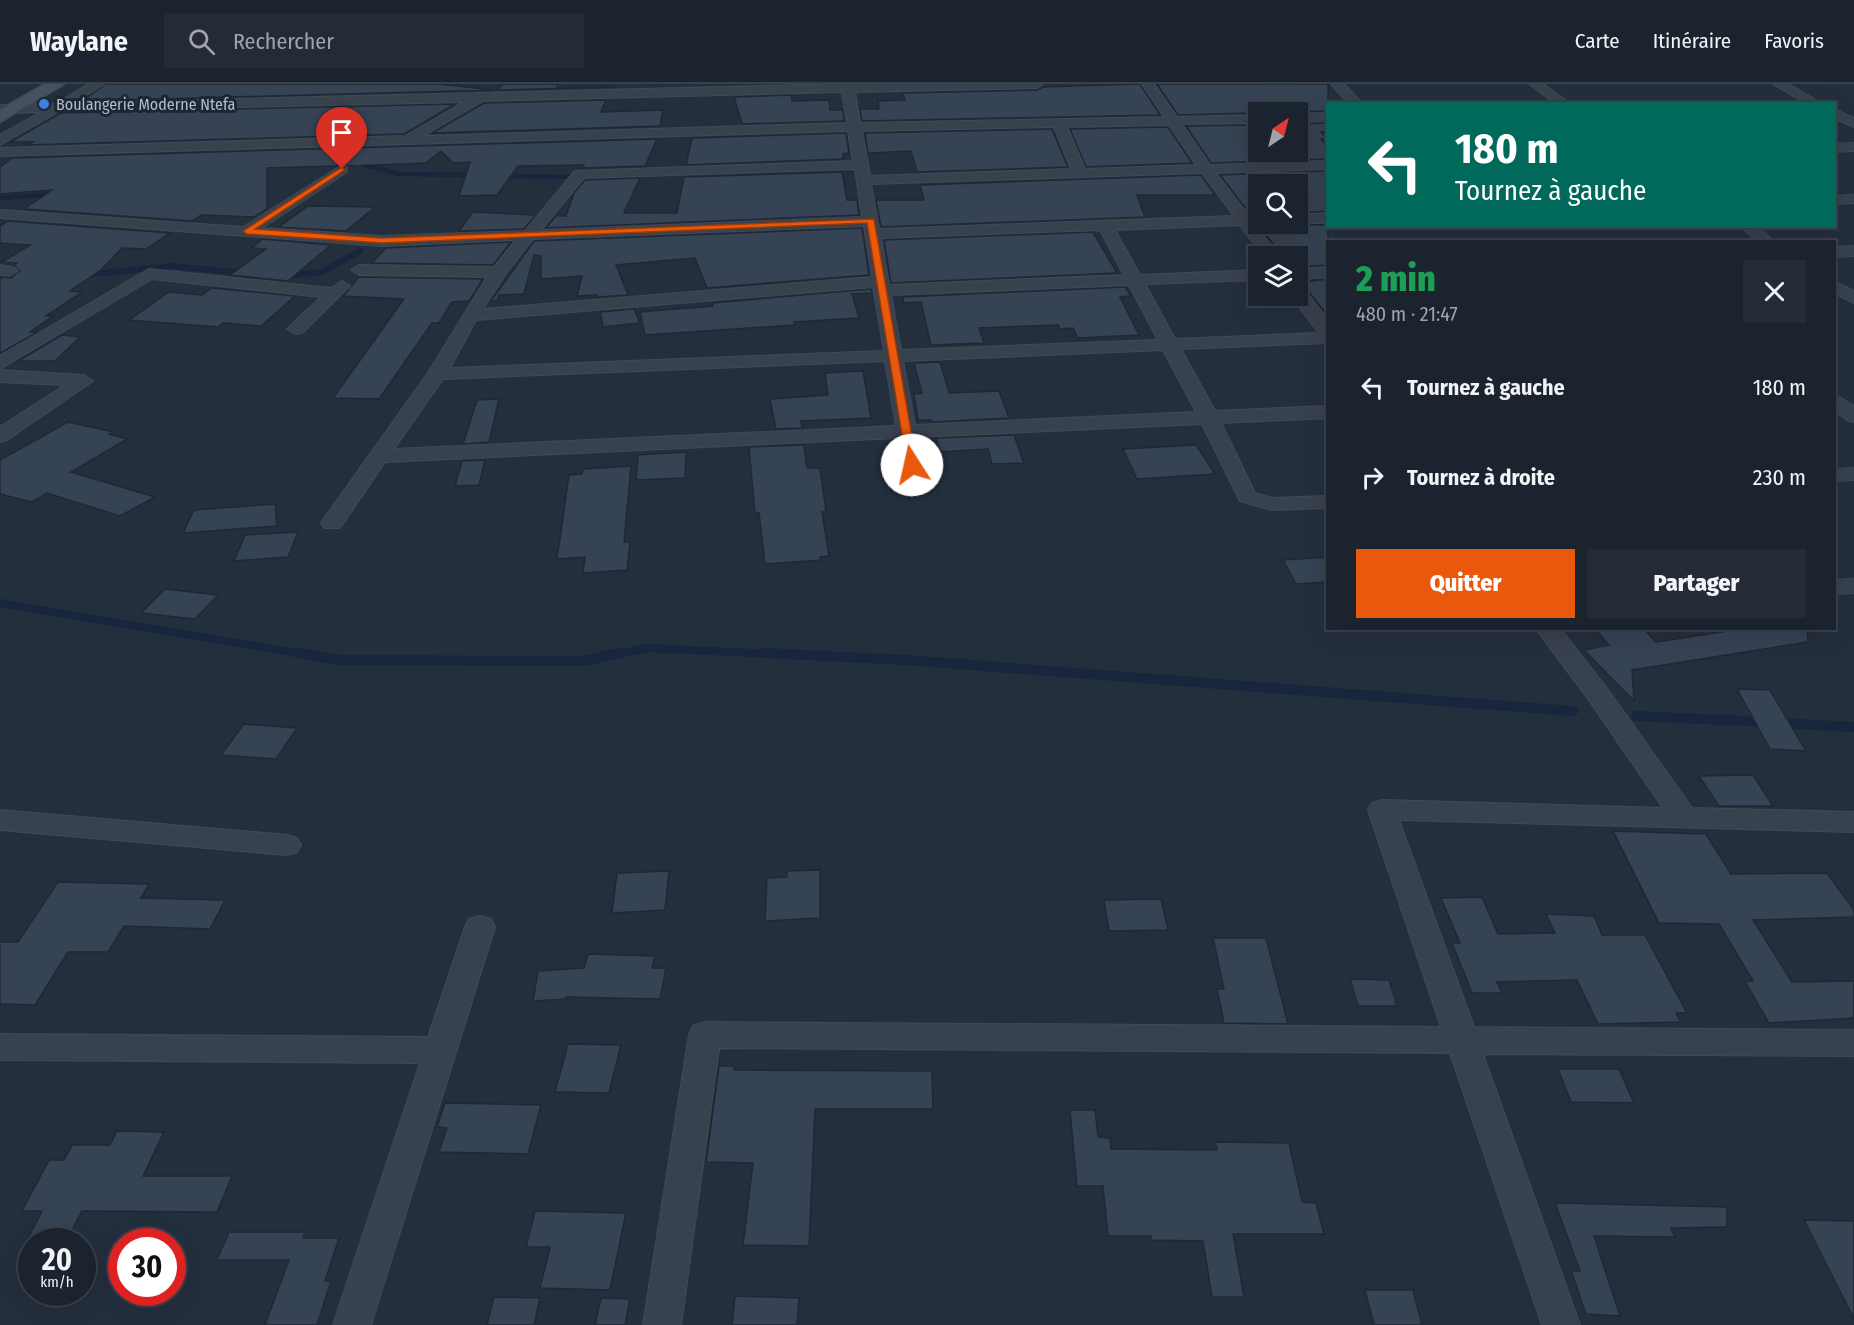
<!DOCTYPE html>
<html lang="fr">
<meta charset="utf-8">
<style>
body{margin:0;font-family:"Fira Sans Condensed",sans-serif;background:#242b36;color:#f1f3f6;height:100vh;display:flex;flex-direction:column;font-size:22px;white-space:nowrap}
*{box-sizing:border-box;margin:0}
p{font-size:20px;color:#a0a4aa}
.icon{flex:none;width:33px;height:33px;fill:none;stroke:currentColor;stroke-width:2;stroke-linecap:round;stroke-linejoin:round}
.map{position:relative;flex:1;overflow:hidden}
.sheet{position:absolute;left:1326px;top:156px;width:510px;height:390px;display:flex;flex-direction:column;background:#1b232e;border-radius:0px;box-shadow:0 6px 24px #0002,0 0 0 2px #39404a}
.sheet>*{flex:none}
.guide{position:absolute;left:1326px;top:18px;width:510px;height:126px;border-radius:0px;box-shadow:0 6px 24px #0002,0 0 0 2px #39404a;background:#00695c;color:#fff;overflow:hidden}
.needle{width:39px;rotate:35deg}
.tools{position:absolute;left:1248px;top:18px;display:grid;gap:12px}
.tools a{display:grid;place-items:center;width:60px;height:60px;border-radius:0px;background:#1b232e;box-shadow:0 6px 24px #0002,0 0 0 2px #39404a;font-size:30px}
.speed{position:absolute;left:18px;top:1144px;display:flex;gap:12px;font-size:30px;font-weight:700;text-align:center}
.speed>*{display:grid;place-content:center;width:78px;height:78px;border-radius:50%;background:#1b232e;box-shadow:0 6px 24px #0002,0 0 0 2px #39404a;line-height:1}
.speed small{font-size:15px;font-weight:400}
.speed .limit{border:9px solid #d22;background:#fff;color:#111}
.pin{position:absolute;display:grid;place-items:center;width:51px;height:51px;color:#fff;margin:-62px -26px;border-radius:50% 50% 50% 0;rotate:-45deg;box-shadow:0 0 6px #0007}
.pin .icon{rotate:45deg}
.me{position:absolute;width:66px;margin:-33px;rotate:350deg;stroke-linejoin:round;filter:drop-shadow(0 0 4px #0008)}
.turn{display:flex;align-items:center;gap:21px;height:126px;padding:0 30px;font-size:27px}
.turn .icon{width:78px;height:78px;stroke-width:2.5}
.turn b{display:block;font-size:42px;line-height:51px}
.round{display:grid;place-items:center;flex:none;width:63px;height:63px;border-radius:0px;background:#242b36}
.headline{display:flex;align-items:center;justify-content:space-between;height:102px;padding:0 30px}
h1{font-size:36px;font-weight:800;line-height:45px;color:#1e9e55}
.action{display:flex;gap:12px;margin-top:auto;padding:12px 30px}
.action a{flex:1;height:69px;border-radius:0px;background:#ea580c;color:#fff;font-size:24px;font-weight:800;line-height:69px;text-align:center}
.action a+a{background:#242b36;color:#f1f3f6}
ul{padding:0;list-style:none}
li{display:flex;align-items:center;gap:18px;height:90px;padding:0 30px}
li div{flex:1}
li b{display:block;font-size:22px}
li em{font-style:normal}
header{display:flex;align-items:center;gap:36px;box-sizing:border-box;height:84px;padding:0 30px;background:#1b232e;border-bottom:2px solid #39404a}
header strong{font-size:28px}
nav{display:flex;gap:33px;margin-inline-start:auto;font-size:21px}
.search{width:420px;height:54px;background:#242b36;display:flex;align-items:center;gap:15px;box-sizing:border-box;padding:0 21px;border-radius:0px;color:#a0a4aa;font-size:22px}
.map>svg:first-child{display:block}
</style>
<header>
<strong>Waylane</strong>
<div class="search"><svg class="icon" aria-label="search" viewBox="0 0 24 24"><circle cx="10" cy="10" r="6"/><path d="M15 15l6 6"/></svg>Rechercher</div>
<nav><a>Carte</a><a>Itinéraire</a><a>Favoris</a></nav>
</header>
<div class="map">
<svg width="1854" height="1241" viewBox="0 0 1854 1241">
<rect width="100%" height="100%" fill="#242f3e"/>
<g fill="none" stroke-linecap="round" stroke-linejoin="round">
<!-- stream-far3 -->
<path stroke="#17263c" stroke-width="4.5" d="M354 78 399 90 477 91
M500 92 575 93
M0 114 55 110"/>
<!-- stream-far2 -->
<path stroke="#17263c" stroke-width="6" d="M84 191 171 182 246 189
M0 192 25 193
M284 192 322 188 360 167"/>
<!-- stream-far1 -->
<path stroke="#17263c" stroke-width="8" d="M0 519 308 571
M613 571 647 564 797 571"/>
<!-- stream -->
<path stroke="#17263c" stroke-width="10" d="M299 569 338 576 584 577 620 569
M765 569 905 576 1573 627
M1636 632 1765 638
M1778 639 1854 643"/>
</g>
<!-- building -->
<path fill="#364354" stroke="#1f2835" stroke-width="1.5" d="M106 0H439L493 6 82 17Z
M503 0H558L557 5 613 2 612 3 497 6Z
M1140 0 1160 31 862 37 860 25H879L878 17 905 16 903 9 1037 6 1043 3Z
M1157 0H1328V27L1178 31Z
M792 11V17L829 16 830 26H843L844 37 742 40 734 13Z
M606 16 601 28 663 26 660 42 432 49 484 19Z
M455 20 404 50 28 61 33 58H10L61 29Z
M1328 39V48H1321L1327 55H1321L1328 63V75L1211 79 1186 42 1258 41V68H1298V40Z
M1168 43 1192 79 1086 83 1070 45Z
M1052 45 1068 83 917 88 911 67 868 69 865 49Z
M846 49 849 69 843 70V75L686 81 692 54Z
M657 55 645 82 583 84 584 81 518 82 497 111 459 112 470 78 453 79 441 67 426 79 349 82 342 79 336 82 267 84V125L254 133 201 131 192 137 24 125 52 106 0 110V83L12 74Z
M1328 87V127L1298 129V100H1258V130H1250L1220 91Z
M842 88 847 116H857L859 131 546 144 556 132H566L574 109 585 96 640 94 624 129H677L684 93Z
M1201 91 1215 111H1137L1145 133 881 143 876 116H924L920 101Z
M308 122 375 123 346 147 279 143Z
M473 128 536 131 524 145 459 147Z
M8 137 170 149 146 165 122 164 101 186 70 207 82 208 46 232H53L30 248 36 249 0 269V193L11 194 20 187 14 181 17 179 2 178 30 161 0 159V142Z
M1264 140 1328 141V181L1298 183V163L1277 164 1259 143Z
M862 144 869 191 707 204 695 174 616 181 628 211 598 213 597 211 577 212 582 192 541 195V172L534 171 524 210 499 211 497 217H491L534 157Z
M1093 148 1117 189 891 199 884 156Z
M262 155 331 161 288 197 230 191 266 165 252 164Z
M511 158 493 181 372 179 386 164Z
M359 193 483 195 469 217 452 218 439 239H432L379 315 333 314 404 215 343 212Z
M1328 195V232L1306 204 1298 199Z
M1125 203 1131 212 1120 213 1139 251 1078 254 1073 244 1060 245 1058 241 979 244 984 259 931 261 921 218 904 219 903 213Z
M212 204 295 212 261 242 223 239 219 243 129 236 169 208 202 211Z
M871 205 872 209 852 210 859 234 794 238 795 241 645 251 640 228 713 222 712 219Z
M634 225 640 239 603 243 600 228Z
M62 251 80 253 55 277H18Z
M940 278 949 309 999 307 1009 334 932 338 931 336H918L914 310 922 309 914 279Z
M863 287 871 334 801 337 802 344 776 345 770 315 828 311 825 289Z
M499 315 489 358 463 360 477 316Z
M68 338 113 348 109 350 127 355 71 388 155 413 120 432 47 409 32 418 0 410V376Z
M1014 351 1024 379 992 380 988 365 940 368 936 354Z
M804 361 807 384H820L826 428H822L829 472 820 473 821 476 765 480 759 429H755L749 363Z
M1196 361 1215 390 1137 395 1123 365Z
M686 368 685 394 636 396 638 371Z
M485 376 479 401 455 402 462 377Z
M631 382 624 458H630L627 486 583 489 585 473 557 475 569 391 582 390 583 385Z
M275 420 277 442 183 449 194 426Z
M298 448 288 473 234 477 245 451Z
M1328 473V498L1296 500 1283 476Z
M165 505 218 511 195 535 141 529Z
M1594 544H1643L1656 558 1748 544H1807L1808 558 1632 586 1634 617 1584 566 1609 561Z
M1737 605 1770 606 1806 667 1770 665Z
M244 640 297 644 276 675 221 671Z
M1753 691 1773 722H1719L1699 692Z
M1613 747 1706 750 1731 790 1827 789 1854 826V833L1753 836 1792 898 1854 897V934L1769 939 1745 898 1753 897 1719 840 1659 839Z
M820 786V834L765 837 767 794 787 793V787Z
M669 787 665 826 612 829 617 789Z
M58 798 149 800 141 814 225 816 210 845 124 842 108 868H68L35 921 0 920V858H18Z
M1482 813 1498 850 1555 849 1546 830 1594 832 1602 851H1645L1687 929H1676L1681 938 1598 940 1577 896 1497 898 1502 909H1472L1452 859H1460L1441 814Z
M1161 815 1168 846 1109 847 1104 816Z
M1213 854H1266L1288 940 1224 939 1217 905H1224Z
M588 870 655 872 652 884H666L660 915 566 913V915L533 917 538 887 584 884Z
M1350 895 1389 896 1397 922H1358Z
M568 960 621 961 609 1009 555 1008Z
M719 982H734V986L932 987 933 1025H815L809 1162 743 1161 753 1079 706 1078Z
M1558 985H1619L1634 1019 1571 1018Z
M445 1019 541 1021 528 1070 439 1068 447 1044 437 1043Z
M1070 1026H1095L1098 1053 1110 1054 1111 1065 1217 1066 1215 1058 1289 1059 1302 1118 1316 1119 1324 1150H1233L1244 1213H1212L1203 1157 1151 1156V1152H1108L1103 1102H1077Z
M117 1047 164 1048 143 1092H232L217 1128 82 1127 66 1158H26L42 1127H22L49 1076H64L72 1061H110Z
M1555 1119 1727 1123V1143L1671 1144 1675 1153 1594 1152 1620 1232 1586 1230 1571 1187H1580Z
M535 1127 626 1129 610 1206 540 1204 550 1163H526Z
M1804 1136 1854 1137V1235Z
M229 1148H305L303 1154H339L325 1197H331L317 1241H265L289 1176H217Z
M1365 1206H1413L1422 1241H1374Z
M735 1212 799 1214 797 1241H732Z
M494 1213 540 1214 534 1241H487Z
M601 1214 630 1215 625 1241H595Z"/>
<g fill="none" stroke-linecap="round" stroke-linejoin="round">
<defs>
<path id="minor" d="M89 0H104L74 19 841 0H1043L1037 4 855 8 860 39 1164 33 1142 0H1154L1177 33 1258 31V39L1182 40 1210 81 1328 77V85L1216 89 1249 132H1258V140H1262L1255 141 1279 172H1263L1240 141 1115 146 1140 191 1258 186V196L1145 200 1175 255 1319 249 1291 212H1298V204L1304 205 1328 236V259L1181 265 1215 327 1328 322V334L1221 339 1255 409 1272 414 1328 412V424L1271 426 1240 417 1202 340 917 353 922 381 919 385H905L897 354 385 378 340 444H324L321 439 428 289 487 193 359 191 351 186 359 181 494 183 516 156 382 162 0 134V126L243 143 342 81 347 82V88L262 144 382 152 525 147 575 87 853 77 848 47 0 72V64L405 52 464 18 60 27 0 61V51L41 28 0 29V21L55 20ZM842 8 847 39 423 52 483 17ZM1169 41 1196 81 1085 85 1067 43ZM1054 43 1071 85 870 92 862 47ZM855 85 862 133 541 146 584 94ZM1202 89 1234 132 879 145 871 100ZM864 142 872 193 483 225 505 191 533 155ZM1100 146 1124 191 889 201 881 154ZM1129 201 1158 256 901 266 891 211ZM873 203 884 267 450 284 476 236ZM1163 266 1196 328 915 341 903 277ZM885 277 896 342 394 365 443 295Z
M1331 0H1344L1363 20H1349Z
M1529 0H1543L1571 20H1556Z
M1773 0H1788L1823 20H1807Z
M1834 25 1854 34V43L1834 34Z
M1328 29V37L1298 38V30Z
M1854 59V67L1834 68V60Z
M1854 111V119L1834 120V112Z
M1328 129V139H1298V131Z
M1740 142H1757L1775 158H1758Z
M1854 162V172L1834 173V163Z
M0 181 16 184 18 187 10 192 0 191Z
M1328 183V193L1298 195V185Z
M149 185 331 204 342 197 350 202 302 249 296 250 287 245 321 213 152 195 0 285V272Z
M1834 197 1854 207V219L1834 209Z
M0 286 84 291 93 297 7 356 0 358V343L65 301 0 298Z
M1834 310 1854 322V338L1847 336 1834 326Z
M1854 384V396L1834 397V385Z
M1854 495V509L1834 510V496Z
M1535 544H1560L1609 607 1692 724 1854 728V748L1399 736 1474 943 1854 946V972L1483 970 1580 1241H1542L1450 969 719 964 681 1241H643L689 951 693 942 705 938 1441 943 1368 726 1372 719 1382 716 1663 724 1591 619Z
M0 726 287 751 297 754 301 761 297 768 287 771 0 746Z
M480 832 491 835 495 843 371 1241H333L420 979 0 976V950L428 953 465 843 469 835Z"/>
<path id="secondary" d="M45 0H64L0 38V26Z"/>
</defs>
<!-- minor casing -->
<use href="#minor" stroke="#414a57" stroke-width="2"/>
<!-- secondary casing -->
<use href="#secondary" stroke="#414a57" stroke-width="3"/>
<!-- minor -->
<use href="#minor" fill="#38414e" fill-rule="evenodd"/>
<!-- secondary -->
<use href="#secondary" fill="#465061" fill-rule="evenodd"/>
</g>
<!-- route -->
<path fill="#ea580c" stroke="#983908" stroke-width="1.5" d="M342 83 345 86 255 145 382 154 874 135 917 381 912 384 907 381 867 139 382 159 247 150 243 147Z"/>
<!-- markers -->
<circle fill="#3f7fe0" stroke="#1d2633" stroke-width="2" cx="44" cy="20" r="6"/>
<g text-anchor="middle" stroke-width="6" stroke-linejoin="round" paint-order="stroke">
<!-- far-poi labels -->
<g font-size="16" fill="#b4bcc9" stroke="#1d2633" text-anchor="start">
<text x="56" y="26">Boulangerie Moderne Ntefa</text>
</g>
</g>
</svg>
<div class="tools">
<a><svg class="needle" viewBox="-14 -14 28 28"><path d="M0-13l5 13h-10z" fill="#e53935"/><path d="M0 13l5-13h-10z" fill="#a0a4aa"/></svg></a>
<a><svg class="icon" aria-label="search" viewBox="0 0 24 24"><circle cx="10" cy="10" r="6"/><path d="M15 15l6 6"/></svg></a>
<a><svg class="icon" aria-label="layers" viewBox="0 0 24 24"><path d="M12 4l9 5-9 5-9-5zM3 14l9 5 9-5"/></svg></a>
</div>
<div class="speed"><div>20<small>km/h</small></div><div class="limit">30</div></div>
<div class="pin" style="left:342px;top:85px;background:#d93025"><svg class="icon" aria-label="arrive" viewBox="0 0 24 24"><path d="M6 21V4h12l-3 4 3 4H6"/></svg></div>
<svg class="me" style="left:912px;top:381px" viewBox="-20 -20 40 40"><circle r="19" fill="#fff"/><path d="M0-13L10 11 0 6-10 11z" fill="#ea580c"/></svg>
<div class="guide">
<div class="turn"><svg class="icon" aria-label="left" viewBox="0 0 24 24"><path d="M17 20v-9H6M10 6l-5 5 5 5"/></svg><div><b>180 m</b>Tournez à gauche</div></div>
</div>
<section class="sheet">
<div class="headline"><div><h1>2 min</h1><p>480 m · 21:47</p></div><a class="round"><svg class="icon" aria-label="close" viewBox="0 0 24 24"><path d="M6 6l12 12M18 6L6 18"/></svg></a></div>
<ul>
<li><svg class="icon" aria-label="left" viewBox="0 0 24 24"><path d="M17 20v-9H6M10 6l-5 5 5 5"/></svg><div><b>Tournez à gauche</b></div><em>180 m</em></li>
<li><svg class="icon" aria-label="right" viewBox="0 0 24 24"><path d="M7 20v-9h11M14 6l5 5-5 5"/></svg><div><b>Tournez à droite</b></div><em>230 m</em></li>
</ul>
<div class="action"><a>Quitter</a><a>Partager</a></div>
</section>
</div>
